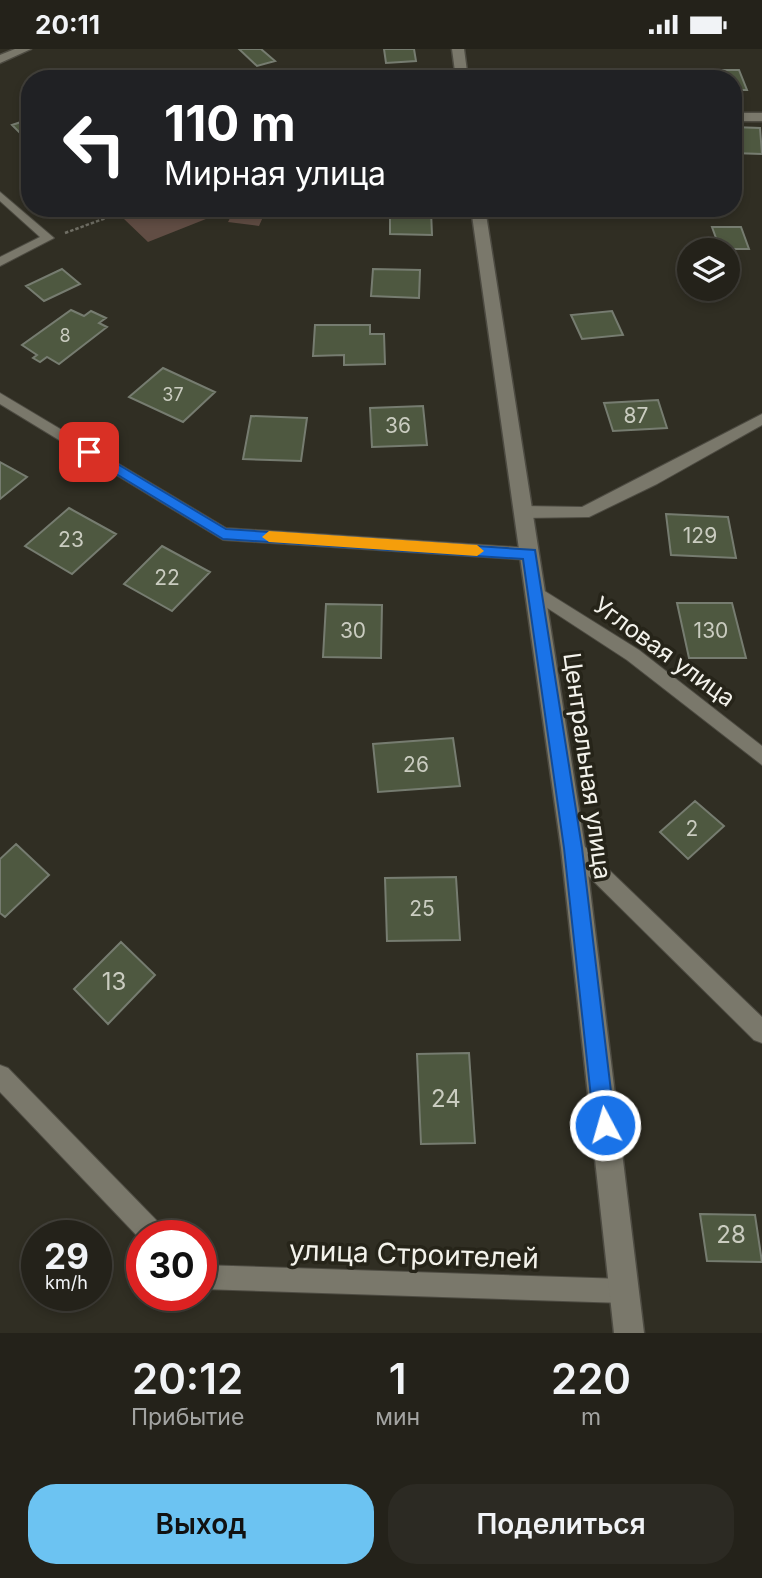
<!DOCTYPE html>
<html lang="ru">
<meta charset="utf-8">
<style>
body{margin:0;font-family:Inter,sans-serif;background:#2c2a23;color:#f1f3f6;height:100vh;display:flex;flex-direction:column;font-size:26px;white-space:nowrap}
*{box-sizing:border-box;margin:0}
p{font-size:23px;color:#a3a4a2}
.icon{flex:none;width:38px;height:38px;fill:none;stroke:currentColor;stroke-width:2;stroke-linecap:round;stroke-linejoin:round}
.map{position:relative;height:1284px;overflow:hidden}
.panel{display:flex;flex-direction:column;background:#24221a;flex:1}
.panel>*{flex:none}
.guide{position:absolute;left:21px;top:21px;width:721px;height:147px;border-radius:28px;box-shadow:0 4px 10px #0003,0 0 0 2px #413f39;background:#202124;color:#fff;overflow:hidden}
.fabs{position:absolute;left:677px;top:189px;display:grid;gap:14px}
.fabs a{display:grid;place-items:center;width:63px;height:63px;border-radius:50%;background:#24221a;box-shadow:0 4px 10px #0003,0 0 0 2px #413f39;font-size:35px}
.speed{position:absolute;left:21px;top:1171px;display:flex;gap:14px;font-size:35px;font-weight:700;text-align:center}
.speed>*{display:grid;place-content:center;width:91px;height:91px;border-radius:50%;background:#24221a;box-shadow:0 4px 10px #0003,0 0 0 2px #413f39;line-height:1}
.speed small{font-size:18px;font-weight:400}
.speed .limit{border:10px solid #d22;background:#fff;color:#111}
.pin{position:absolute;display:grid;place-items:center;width:60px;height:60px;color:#fff;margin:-30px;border-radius:14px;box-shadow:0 4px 10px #0006}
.me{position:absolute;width:77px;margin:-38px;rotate:354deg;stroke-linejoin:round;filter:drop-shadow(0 0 5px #0008)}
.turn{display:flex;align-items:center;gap:24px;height:147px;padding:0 28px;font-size:32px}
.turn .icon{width:91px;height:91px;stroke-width:2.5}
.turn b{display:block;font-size:49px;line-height:60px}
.eta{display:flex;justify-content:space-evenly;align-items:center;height:119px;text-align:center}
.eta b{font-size:42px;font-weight:600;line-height:49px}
.button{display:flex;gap:14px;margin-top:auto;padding:14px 28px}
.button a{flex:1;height:80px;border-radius:28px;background:#6cc3f2;color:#111;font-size:28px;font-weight:600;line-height:80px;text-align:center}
.button a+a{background:#2c2a23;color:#f1f3f6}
.status{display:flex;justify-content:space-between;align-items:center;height:49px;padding:0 35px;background:#24221a;direction:ltr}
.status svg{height:19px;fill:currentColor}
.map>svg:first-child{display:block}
</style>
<div class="status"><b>20:11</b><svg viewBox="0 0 49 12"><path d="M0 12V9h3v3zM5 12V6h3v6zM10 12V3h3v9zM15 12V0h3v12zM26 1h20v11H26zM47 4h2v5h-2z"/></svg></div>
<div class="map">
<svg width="762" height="1284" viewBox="0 0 762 1284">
<rect width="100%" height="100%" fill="#302e23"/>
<!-- green -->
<path fill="#614d44" d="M151 159H208L216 166 148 193 124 170Z
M235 159H267L259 177 228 173Z"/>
<!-- building -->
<path fill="#4e5840" stroke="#767c70" stroke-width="2" d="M239 0H261L275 12 257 17Z
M384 0H414L416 12 386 14Z
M712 21H739L747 41H733V30H715Z
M632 26H676L677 30H633Z
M30 70V89L26 90 12 76Z
M733 78 760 79 762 105 733 104Z
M390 162H431L432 186 390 185Z
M712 178H741L749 200H720Z
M62 220 80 235 44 252 26 237Z
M373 220 420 221 419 249 371 247Z
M71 261 84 267 91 262 106 269 99 274 107 278 59 315 47 308 40 313 33 309 37 306 22 296Z
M612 262 623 286 582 290 571 266Z
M315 276H370V285H384L385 315 344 316V306L313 307Z
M163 319 215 343 183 373 129 348Z
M658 351 667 379 613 382 604 354Z
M423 357 427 396 372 398 370 359Z
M251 367 307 369 301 412 243 410Z
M0 413 27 428 0 450Z
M69 459 116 485 72 525 25 497Z
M666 465 728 468 736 509 671 506Z
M162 497 210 523 172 562 124 535Z
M677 554H732L746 609H689Z
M326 555 382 556 381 609 323 608Z
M453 689 460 737 378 743 373 695Z
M695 752 724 777 688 810 660 783Z
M16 795 49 826 5 868 0 864V810Z
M456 828 460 891 387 892 385 829Z
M121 893 155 926 108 975 74 940Z
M469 1004 475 1094 421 1095 417 1005Z
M700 1165 755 1166 762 1213 707 1212Z"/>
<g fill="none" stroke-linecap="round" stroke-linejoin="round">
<defs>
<path id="lane" d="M0 143 54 189 0 217V208L40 188 0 152Z
M0 344 226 479 529 499 537 505 529 511 223 491 0 355Z
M762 365V376L657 435 589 468 523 469 515 463 523 457 582 458Z
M535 536 639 601 762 697V716L627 611 529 547 527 542 529 537Z
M573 790 580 793 762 968V994L754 991 566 805 563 799 566 793Z
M0 1016 8 1019 162 1177 165 1186H142V1192L0 1043Z
M201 1216 624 1230 633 1233 636 1242 633 1251 624 1254 201 1240Z"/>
<path id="street" d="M452 0H464L468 30H456Z
M733 64H762V72H733Z
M471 159H485L585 799 644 1284H614L561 799Z"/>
<path id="secondary" d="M15 0H31L0 14V6Z"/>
</defs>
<!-- lane casing -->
<use href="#lane" stroke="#4d4b42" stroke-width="2"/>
<!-- street casing -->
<use href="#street" stroke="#4d4b42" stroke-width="3"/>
<!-- secondary casing -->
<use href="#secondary" stroke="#4d4b42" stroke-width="3"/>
<!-- path -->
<path stroke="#706f65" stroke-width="2.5" stroke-dasharray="3.5 2" stroke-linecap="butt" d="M65 184 133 159"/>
<!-- lane -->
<use href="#lane" fill="#7a786b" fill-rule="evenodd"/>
<!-- street -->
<use href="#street" fill="#7a786b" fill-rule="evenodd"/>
<!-- secondary -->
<use href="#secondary" fill="#7a786b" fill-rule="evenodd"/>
</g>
<!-- route -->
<path fill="#1a73e8" stroke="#114b97" stroke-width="2" d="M89 398 226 480 535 501 582 799 615 1076 612 1083 605 1086 597 1083 594 1076 564 799 523 510 223 490 85 406V400Z"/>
<!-- slow -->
<path fill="#f59e0b" d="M269 482 477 496 484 502 477 507 269 493 262 488Z"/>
<g text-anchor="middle" stroke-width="7" stroke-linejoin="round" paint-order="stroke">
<!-- far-number labels -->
<g font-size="18" fill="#caccc0">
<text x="65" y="293">8</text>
<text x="173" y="352">37</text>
</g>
<!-- number labels -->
<g font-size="21" fill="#caccc0">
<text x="636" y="374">87</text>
<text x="398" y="384">36</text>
<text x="700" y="494">129</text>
<text x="71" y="498">23</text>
<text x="167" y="536">22</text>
<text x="353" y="589">30</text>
<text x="711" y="589">130</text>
<text x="416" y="723">26</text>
<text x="692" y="787">2</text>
<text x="422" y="867">25</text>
</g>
<!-- street labels -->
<g font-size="24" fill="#f3f2eb" stroke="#262419">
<text transform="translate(664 603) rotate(36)" y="8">Угловая улица</text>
<text transform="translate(587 717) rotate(82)" y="8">Центральная улица</text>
</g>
<!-- near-number labels -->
<g font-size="24" fill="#caccc0">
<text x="114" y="941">13</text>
<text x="446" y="1058">24</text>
<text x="731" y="1194">28</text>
</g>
<!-- near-street labels -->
<g font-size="28" fill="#f3f2eb" stroke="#262419">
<text transform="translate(414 1205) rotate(2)" y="10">улица Строителей</text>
</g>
</g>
</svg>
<div class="fabs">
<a><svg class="icon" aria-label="layers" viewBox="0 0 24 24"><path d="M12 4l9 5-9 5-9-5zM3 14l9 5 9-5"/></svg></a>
</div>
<div class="speed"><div>29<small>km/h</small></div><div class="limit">30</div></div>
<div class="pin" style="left:89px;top:403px;background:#d93025"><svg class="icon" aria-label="arrive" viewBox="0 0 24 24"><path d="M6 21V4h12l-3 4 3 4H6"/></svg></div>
<svg class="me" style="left:605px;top:1076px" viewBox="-20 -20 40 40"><circle r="17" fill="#1a73e8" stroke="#fff" stroke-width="3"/><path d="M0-11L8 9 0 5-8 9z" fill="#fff"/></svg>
<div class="guide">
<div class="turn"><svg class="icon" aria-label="left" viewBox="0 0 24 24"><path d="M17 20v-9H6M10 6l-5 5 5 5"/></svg><div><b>110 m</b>Мирная улица</div></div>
</div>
</div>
<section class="panel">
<div class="eta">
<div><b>20:12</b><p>Прибытие</p></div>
<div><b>1</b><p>мин</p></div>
<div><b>220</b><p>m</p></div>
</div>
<div class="button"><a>Выход</a><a>Поделиться</a></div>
</section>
